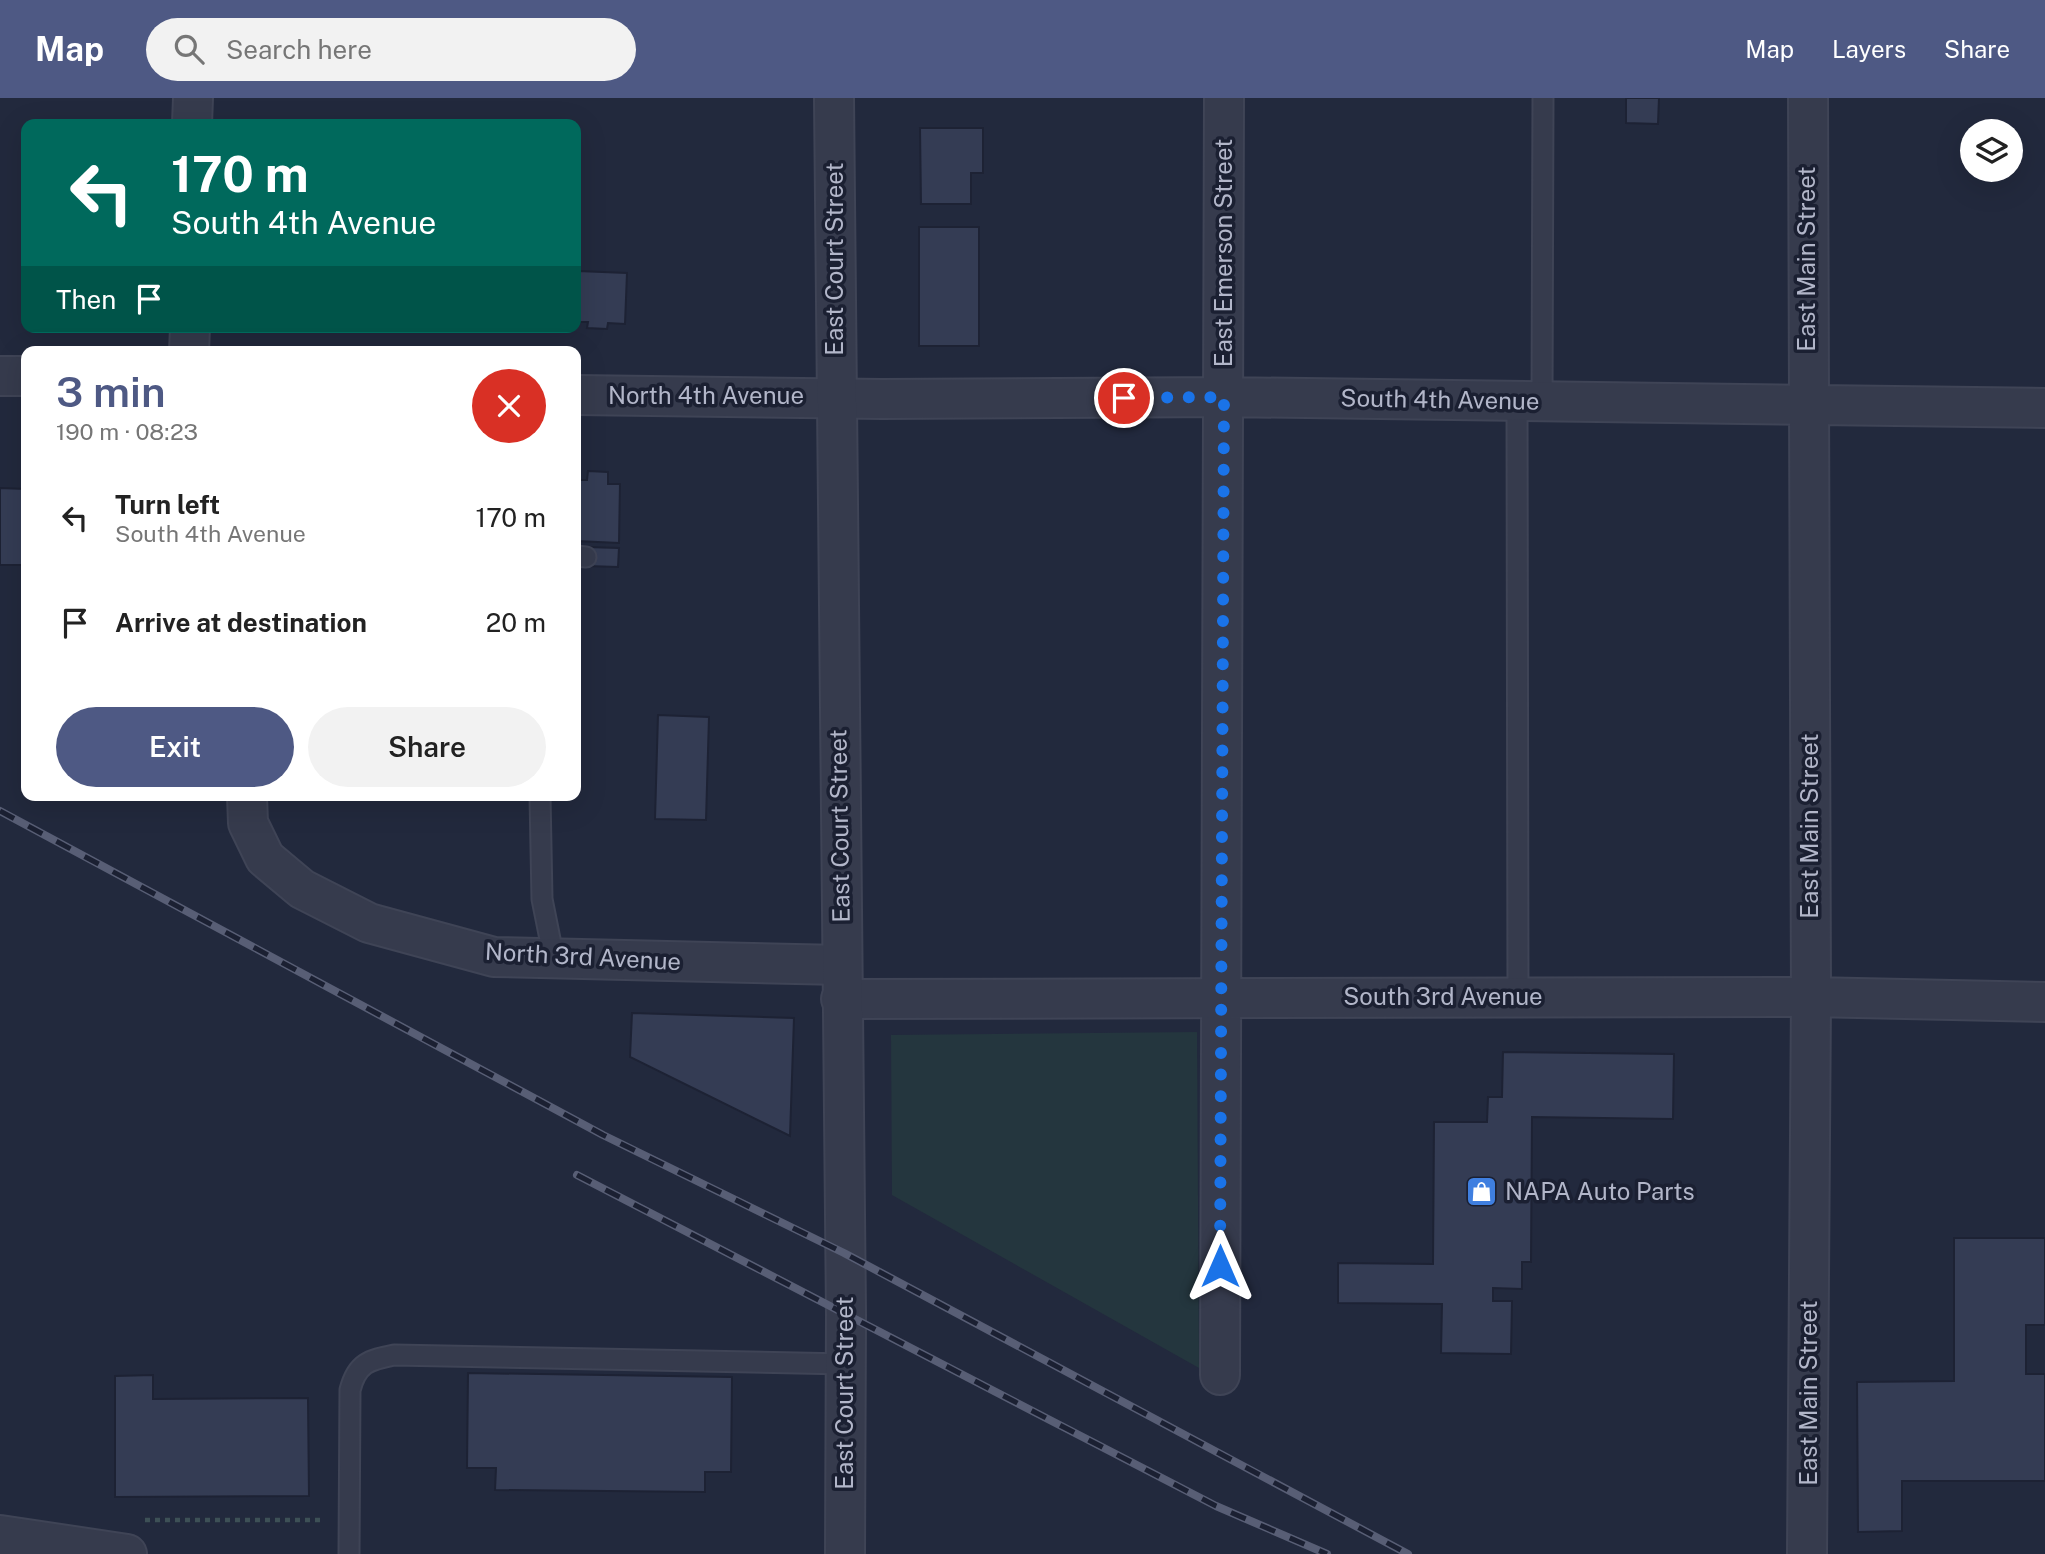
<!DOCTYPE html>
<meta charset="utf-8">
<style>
body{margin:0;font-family:"Public Sans",sans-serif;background:#f2f2f2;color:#222;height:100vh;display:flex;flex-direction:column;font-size:26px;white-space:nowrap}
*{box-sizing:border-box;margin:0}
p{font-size:23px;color:#767676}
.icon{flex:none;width:38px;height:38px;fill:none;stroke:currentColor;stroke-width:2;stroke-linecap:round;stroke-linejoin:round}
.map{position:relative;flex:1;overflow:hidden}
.sheet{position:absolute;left:21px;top:248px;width:560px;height:455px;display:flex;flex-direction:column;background:#fff;border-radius:14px;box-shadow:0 7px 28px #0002}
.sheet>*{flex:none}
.hud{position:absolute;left:21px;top:21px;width:560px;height:214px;border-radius:14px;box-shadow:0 7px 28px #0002;background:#00695c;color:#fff;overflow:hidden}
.tools{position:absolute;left:1960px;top:21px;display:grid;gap:14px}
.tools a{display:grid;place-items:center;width:63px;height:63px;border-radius:50%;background:#fff;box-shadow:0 7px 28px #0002;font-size:35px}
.pin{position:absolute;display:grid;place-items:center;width:60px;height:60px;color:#fff;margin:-30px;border:4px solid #fff;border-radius:50%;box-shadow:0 2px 7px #0007}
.me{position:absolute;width:77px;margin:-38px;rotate:0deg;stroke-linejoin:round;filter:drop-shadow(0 0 5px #0008)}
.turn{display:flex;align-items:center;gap:24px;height:147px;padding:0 35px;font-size:32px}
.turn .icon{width:91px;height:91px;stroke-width:2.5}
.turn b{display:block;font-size:49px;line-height:60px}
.then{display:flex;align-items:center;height:66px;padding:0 35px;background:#0003;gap:14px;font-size:26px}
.round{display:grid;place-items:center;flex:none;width:74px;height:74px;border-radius:37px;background:#f2f2f2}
.overview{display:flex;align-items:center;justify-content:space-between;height:119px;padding:0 35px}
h1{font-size:42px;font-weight:600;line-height:52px;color:#4e5984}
.button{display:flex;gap:14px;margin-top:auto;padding:14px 35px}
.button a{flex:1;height:80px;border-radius:42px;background:#4e5984;color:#fff;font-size:28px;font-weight:600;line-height:80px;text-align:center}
.button a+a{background:#f2f2f2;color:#222}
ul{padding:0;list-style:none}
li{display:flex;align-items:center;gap:21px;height:105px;padding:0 35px}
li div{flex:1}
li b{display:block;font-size:26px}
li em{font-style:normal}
header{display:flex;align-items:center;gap:42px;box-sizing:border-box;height:98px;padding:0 35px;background:#4e5984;color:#fff}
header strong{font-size:33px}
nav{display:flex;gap:38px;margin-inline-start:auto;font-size:24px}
.search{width:490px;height:63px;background:#f2f2f2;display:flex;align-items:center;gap:18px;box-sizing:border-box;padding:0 24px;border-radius:38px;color:#767676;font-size:26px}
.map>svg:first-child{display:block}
</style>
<header>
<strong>Map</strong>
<div class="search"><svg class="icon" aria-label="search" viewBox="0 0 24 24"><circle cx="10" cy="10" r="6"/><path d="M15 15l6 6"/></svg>Search here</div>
<nav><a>Map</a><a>Layers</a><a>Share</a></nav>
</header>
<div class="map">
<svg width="2045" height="1456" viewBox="0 0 2045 1456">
<rect width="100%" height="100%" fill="#22293d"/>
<!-- green -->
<path fill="#24363e" d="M1197 934 1199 1270 892 1097 891 937Z"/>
<!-- building -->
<path fill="#343c54" stroke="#1d2234" stroke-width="2" d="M1626 0H1659L1658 26 1626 25Z
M920 30H983V75H971V106H921Z
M919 129H979V248H919Z
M578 173 627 175 625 226 608 225 607 231 587 230 588 224H576Z
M588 373 608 374V386H620L619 445 576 443V382H587Z
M0 390 26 391V467H0Z
M587 449 619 450 618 469 586 468Z
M658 617 709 619 706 722 655 721Z
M632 915 794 920 790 1038 630 959Z
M1503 954 1674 956 1673 1021 1532 1019 1531 1164H1522V1191L1493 1190V1203H1512L1511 1256 1441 1255 1442 1206 1338 1205V1165L1433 1166 1434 1024H1487L1488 999H1502Z
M1954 1140H2045V1227H2026V1276H2045V1383H1902V1433L1858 1434 1857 1284 1954 1283Z
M468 1275 732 1279 731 1374H705V1394L495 1392 496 1370H467Z
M153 1277V1301L308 1300 309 1398 115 1399V1278Z"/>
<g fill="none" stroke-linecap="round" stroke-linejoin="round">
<defs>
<path id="service" d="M1517 303 1518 899
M1542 303 1543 0
M576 458 586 459
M540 698 542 801 554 861
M349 1456 350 1292C357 1265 369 1262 394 1257L846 1266"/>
<path id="minor" d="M192 26 193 0
M189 254 190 229
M0 278H26
M576 297 882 301 1224 299 2045 310
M247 698 248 725 265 760 302 791 369 825 494 859 841 867
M841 901 1811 899 2045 904
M1220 1277 1224 0
M0 1437 127 1456
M1807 1456 1811 899 1808 0"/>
<path id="tertiary" d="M834 0 846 1217 845 1456"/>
</defs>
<!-- service casing -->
<use href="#service" stroke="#3f4456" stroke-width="23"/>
<!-- minor casing -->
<use href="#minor" stroke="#3f4456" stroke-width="42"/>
<!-- tertiary casing -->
<use href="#tertiary" stroke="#3f4456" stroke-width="42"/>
<!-- path -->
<path stroke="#3d5056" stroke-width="4.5" stroke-dasharray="5 5" stroke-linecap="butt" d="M145 1422H322"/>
<!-- service -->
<use href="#service" stroke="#363b4d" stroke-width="19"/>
<!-- minor -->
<use href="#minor" stroke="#363b4d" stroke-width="38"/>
<!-- tertiary -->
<use href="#tertiary" stroke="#363b4d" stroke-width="38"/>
<defs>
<path id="rail" d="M0 713 603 1037 844 1155 1408 1456
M577 1077 1216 1408 1327 1456"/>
</defs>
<!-- rail casing -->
<use href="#rail" stroke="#585e75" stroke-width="8"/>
<!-- rail -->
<use href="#rail" stroke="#1b2032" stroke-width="5" stroke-dasharray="16" stroke-linecap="butt"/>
</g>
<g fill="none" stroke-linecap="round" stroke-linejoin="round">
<!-- route -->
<path stroke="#1a73e8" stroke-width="12" stroke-dasharray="0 21.6" d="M1124 300 1224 299 1220 1168"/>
</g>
<!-- icons -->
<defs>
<symbol id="shop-square" viewBox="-11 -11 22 22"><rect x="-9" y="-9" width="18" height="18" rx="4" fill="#3f7fe0" stroke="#1b2032"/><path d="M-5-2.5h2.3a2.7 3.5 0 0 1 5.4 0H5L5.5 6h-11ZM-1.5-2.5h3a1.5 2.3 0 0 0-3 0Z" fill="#fff"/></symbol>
</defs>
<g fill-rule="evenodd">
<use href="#shop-square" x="1464" y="1076" width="35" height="35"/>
</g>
<g text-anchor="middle" stroke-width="7" stroke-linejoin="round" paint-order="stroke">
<!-- street labels -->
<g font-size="24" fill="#b2b6c9" stroke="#1b2032">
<text transform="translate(1224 155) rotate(-90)" y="8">East Emerson Street</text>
<text transform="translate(835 161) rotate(-90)" y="8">East Court Street</text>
<text transform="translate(1807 161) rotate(-90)" y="8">East Main Street</text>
<text x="706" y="306">North 4th Avenue</text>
<text transform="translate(1440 302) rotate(1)" y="8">South 4th Avenue</text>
<text transform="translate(840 728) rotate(-91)" y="8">East Court Street</text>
<text transform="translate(1810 728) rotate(-90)" y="8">East Main Street</text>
<text transform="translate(583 859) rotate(3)" y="8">North 3rd Avenue</text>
<text x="1443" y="907">South 3rd Avenue</text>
<text transform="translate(845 1295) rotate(-90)" y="8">East Court Street</text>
<text transform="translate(1809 1295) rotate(-90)" y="8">East Main Street</text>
</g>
<!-- poi labels -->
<g font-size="24" fill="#b2b6c9" stroke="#1b2032" text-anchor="start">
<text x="1505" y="1102">NAPA Auto Parts</text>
</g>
</g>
</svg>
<div class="tools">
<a><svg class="icon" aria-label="layers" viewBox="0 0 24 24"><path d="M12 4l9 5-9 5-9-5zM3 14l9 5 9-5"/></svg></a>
</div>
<div class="pin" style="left:1124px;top:300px;background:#d93025"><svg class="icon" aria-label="arrive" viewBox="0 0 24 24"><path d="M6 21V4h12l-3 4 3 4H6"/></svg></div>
<svg class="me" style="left:1220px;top:1168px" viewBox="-20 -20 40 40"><path d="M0-17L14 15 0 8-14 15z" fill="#1a73e8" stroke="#fff" stroke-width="4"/></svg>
<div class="hud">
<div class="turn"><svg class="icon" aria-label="left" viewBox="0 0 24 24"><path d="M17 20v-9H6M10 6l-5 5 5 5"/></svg><div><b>170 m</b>South 4th Avenue</div></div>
<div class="then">Then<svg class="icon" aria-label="arrive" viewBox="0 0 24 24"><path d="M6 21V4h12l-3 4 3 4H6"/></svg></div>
</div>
<section class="sheet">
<div class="overview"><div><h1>3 min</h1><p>190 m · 08:23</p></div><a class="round" style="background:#d93025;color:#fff"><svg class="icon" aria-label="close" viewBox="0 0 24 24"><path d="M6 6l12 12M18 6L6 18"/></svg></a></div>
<ul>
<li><svg class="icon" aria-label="left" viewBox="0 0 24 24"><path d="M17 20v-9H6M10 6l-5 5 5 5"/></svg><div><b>Turn left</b><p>South 4th Avenue</p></div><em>170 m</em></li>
<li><svg class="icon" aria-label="arrive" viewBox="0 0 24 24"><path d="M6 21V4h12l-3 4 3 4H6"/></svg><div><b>Arrive at destination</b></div><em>20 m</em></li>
</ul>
<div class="button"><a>Exit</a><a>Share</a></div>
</section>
</div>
